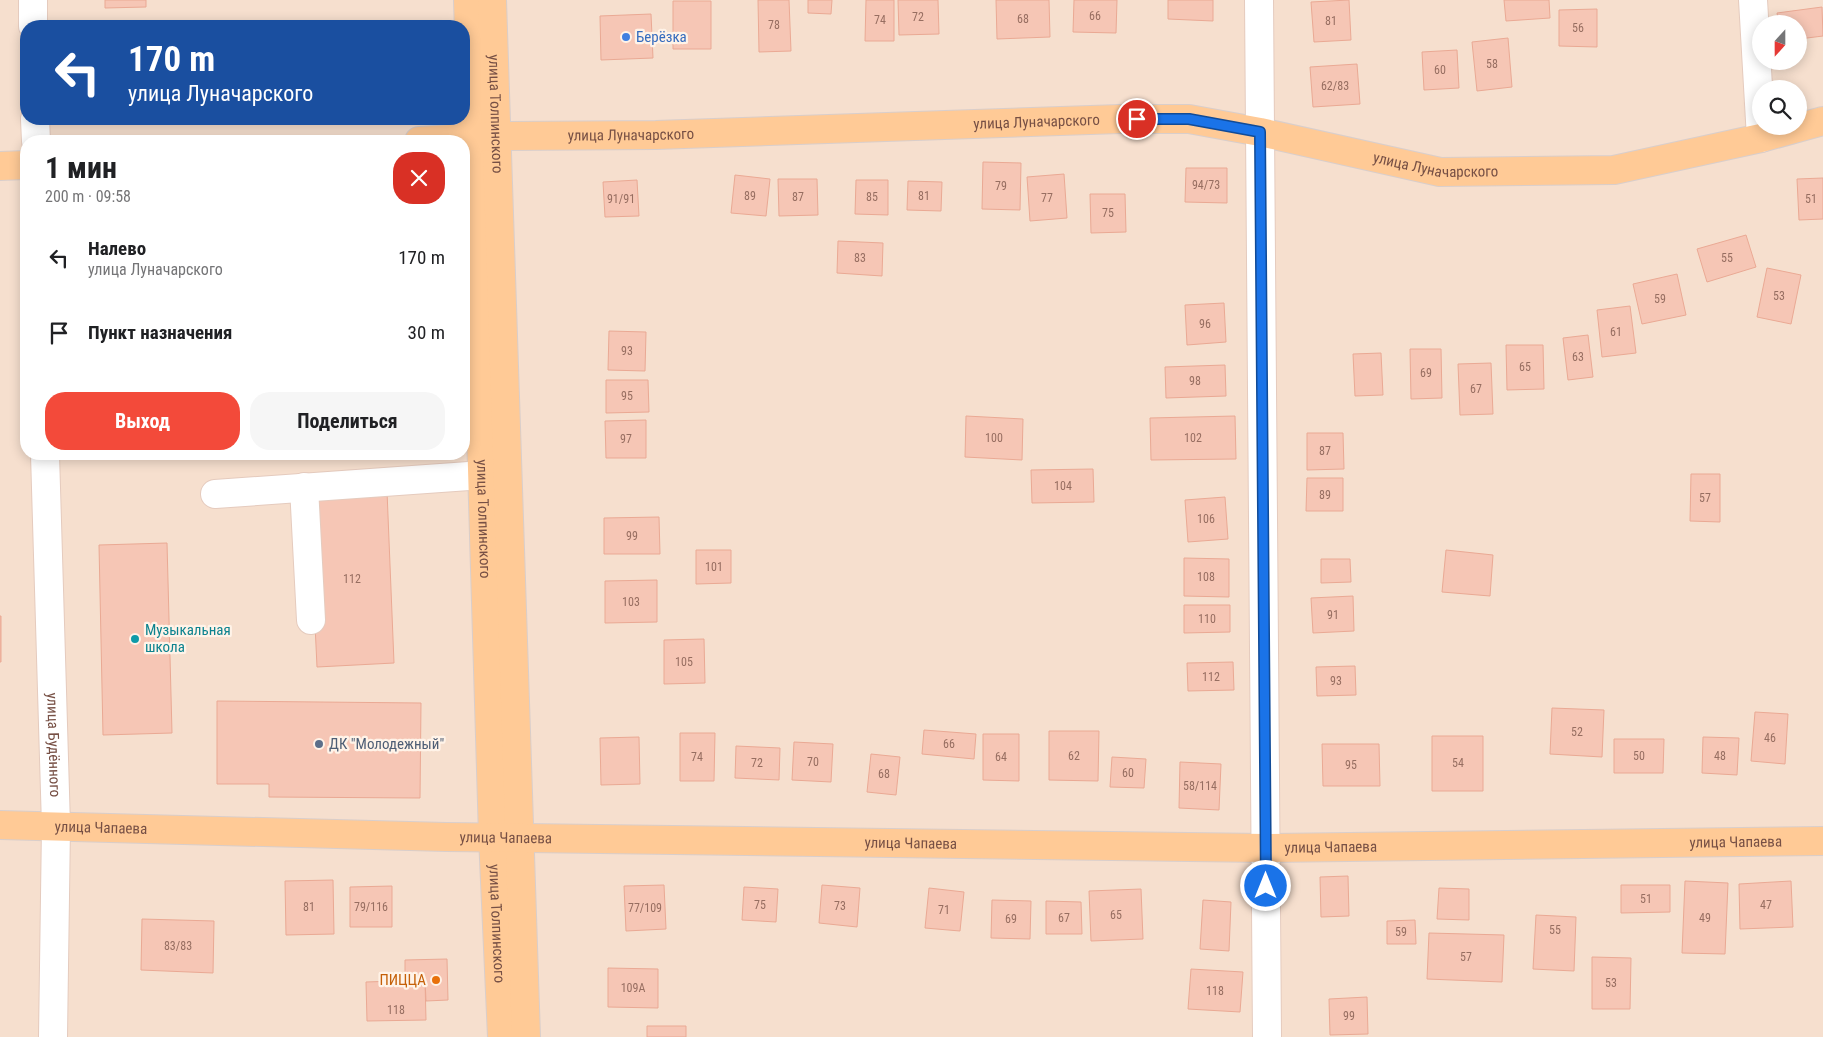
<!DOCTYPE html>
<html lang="ru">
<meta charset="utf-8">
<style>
body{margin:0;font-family:"Roboto Condensed",sans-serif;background:#f6f6f6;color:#202124;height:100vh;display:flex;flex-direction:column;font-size:19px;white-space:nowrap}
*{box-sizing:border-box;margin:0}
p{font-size:16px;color:#757577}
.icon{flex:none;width:28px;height:28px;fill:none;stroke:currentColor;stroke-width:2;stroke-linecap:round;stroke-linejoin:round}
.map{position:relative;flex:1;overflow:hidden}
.drawer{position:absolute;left:20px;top:135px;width:450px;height:325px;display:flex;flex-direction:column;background:#fff;border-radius:20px;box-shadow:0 2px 12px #0003}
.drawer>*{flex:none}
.guide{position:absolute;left:20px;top:20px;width:450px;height:105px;border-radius:20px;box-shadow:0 2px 12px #0003;background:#1a4fa0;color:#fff;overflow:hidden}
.needle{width:32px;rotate:201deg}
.buttons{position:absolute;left:1752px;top:15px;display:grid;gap:10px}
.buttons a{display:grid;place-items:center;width:55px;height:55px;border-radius:50%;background:#fff;box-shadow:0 2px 12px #0003;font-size:25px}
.pin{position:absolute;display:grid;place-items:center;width:42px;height:42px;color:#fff;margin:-21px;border:2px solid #fff;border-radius:50%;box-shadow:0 1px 5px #0007}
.me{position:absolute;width:55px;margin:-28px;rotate:0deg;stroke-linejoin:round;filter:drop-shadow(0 0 4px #0008)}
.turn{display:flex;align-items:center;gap:18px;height:105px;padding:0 25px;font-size:22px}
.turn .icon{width:65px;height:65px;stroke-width:2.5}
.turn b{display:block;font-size:35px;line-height:42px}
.round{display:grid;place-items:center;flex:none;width:52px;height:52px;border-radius:20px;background:#f6f6f6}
.overview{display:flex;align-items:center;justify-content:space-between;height:85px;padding:0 25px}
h1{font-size:30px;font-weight:700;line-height:38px}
.primary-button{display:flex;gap:10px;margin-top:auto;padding:10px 25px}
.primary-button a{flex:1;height:58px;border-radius:20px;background:#f34a3a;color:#fff;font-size:20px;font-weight:700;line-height:58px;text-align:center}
.primary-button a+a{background:#f6f6f6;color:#202124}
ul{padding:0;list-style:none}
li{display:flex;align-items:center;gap:15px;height:75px;padding:0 25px}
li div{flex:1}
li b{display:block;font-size:19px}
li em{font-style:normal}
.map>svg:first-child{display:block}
</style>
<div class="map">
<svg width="1823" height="1037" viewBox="0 0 1823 1037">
<rect width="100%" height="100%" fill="#feeee0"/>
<!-- residential -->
<path fill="#f6dfce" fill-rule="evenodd" d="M0 0H1823V1037H0ZM1761 24H1799V61H1761ZM26 26H464V119H26ZM1761 89H1799V126H1761ZM26 141H464V454H26Z"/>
<!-- building -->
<path fill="#f6c6b5" stroke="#eaa994" d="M105 0H146V7L105 8Z
M758 0H789L791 51 759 52Z
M808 0H832L831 14 808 13Z
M866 0H894V41H865Z
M898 0H938L939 34 899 35Z
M996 0H1049L1050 37 997 39Z
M1074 0H1117L1116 33 1073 32Z
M1168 0H1213V21L1168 19Z
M1349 0 1351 40 1314 42 1311 2Z
M1504 0H1549L1550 18 1506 21Z
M673 1H711V49H673Z
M1822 7 1823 36 1799 39V24H1779L1777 13Z
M1597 9V47L1559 46V10Z
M651 14 653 58 601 60 600 16Z
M1508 38 1512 87 1477 91 1472 42Z
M1457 50 1459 88 1424 90 1422 52Z
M1357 64 1360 104 1313 107 1310 67Z
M983 162 1021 163 1020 210 982 209Z
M1186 168H1227V203L1185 202Z
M1064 174 1067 218 1030 221 1027 177Z
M735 175 770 179 766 216 731 213Z
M1823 178V219L1799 220 1797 179Z
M778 179H817L818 215 779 216Z
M637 180 639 216 605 217 603 182Z
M856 180H888V215L855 214Z
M908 181 942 182 941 211 907 210Z
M1090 194H1125L1126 232 1091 233Z
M1746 235 1756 267 1707 282 1697 249Z
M838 241 883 243 882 276 837 273Z
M1767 268 1801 275 1791 324 1757 317Z
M1677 274 1686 315 1642 324 1633 284Z
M1224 303 1226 342 1187 345 1185 305Z
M1630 306 1636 353 1602 357 1597 310Z
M609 331 646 332 645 371 608 370Z
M1588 335 1593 377 1568 380 1563 338Z
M1506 345H1543L1544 389 1507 390Z
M1410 349H1441L1442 398 1411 399Z
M1381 353 1383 395 1355 396 1353 354Z
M1491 363 1493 414 1460 415 1458 364Z
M1225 365 1226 396 1166 398 1165 367Z
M606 380H648L649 412 606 413Z
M966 416 1023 419 1022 460 965 457Z
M1235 416 1236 459 1151 460 1150 418Z
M646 420V458H606L605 421Z
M1307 433H1343L1344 469 1307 470Z
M110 454H150V456L110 457Z
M1093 469 1094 502 1032 503 1031 470Z
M1691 474H1720V522L1690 521Z
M1307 478H1343V511H1306Z
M387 491 394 663 317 667 309 495Z
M1225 497 1228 539 1188 542 1185 500Z
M659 517 660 554H604V518Z
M167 543 172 733 103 735 99 545Z
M696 550H731V583L696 584Z
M1446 550 1493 555 1490 596 1442 592Z
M1184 558 1229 559V597L1184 596Z
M1321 559H1350L1351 582 1321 583Z
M657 580V622L605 623V581Z
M1353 596 1354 631 1313 633 1311 598Z
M1184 605H1230V632L1184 633Z
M0 616H1V662H0Z
M704 639 705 683 664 684V640Z
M1233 662 1234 690 1188 691 1187 663Z
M1355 666 1356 695 1317 696 1316 667Z
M217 701 421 703 420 798 269 797V784H217Z
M1552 708 1604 710 1602 757 1550 754Z
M1755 712 1788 714 1785 764 1751 761Z
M924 730 976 734 974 759 922 754Z
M1049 731H1099L1098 781 1049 780Z
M680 733H715L714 781H680Z
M983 734H1019V781L983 780Z
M1432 736H1483V791H1432Z
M639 737 640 784 601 785 600 738Z
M1703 737 1739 738 1737 775 1702 773Z
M1614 739H1664L1663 773H1614Z
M794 742 833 744 831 782 792 780Z
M1322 744H1379L1380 786H1323Z
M736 746 780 748 779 780 735 778Z
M871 754 900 757 896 795 867 792Z
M1112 757 1146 759 1144 788 1110 787Z
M1180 762 1221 764 1219 810 1179 808Z
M1348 876 1349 916 1321 917 1320 877Z
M333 880 334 934 286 935 285 881Z
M1685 881 1728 883 1725 954 1682 953Z
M1791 881 1793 927 1740 929 1739 884Z
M664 885 666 929 626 931 624 886Z
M822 885 860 888 857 927 819 923Z
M1621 885H1670V912L1621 913Z
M392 886V927H350V887Z
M744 887 778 889 776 922 742 920Z
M929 888 964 892 960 931 925 928Z
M1439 888 1469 889V920L1437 919Z
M1141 889 1143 939 1091 941 1089 891Z
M992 900 1031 901 1030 939 991 938Z
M1203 900 1231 902 1229 951 1200 949Z
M1046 901 1081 902 1082 934H1046Z
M1536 915 1576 917 1574 971 1533 969Z
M142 919 214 921 213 973 141 970Z
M1415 920 1416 944H1387V921Z
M1429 933 1504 935 1502 982 1427 979Z
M1592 957 1631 958 1630 1009H1592Z
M447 959 448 1000 426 1001 425 980H405V960Z
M608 968 658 969V1008L608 1007Z
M1191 969 1243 972 1240 1012 1188 1009Z
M425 980 426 1020 367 1021 366 982Z
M1367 997 1368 1034 1330 1035 1329 999Z
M647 1026H686V1037H647Z"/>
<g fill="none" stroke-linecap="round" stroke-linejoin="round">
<defs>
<g id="minor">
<path d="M33 0V26"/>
<path d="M1259 0 1267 1037"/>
<path d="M1753 0 1761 138"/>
<path d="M35 119 36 141"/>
<path id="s1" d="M45 454 56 826 53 1037"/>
<path d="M304 487 311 620"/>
<path d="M215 494 483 475"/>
</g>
<g id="major">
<path id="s2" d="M468 0 493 837 502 1037"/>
<path id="s3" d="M492 0 526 1037"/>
<path id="s4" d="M419 141 497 136 656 135 1120 119H1189L1260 132 1440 172 1614 170 1761 138 1823 121"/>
<path d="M0 166 26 165"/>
<path id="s5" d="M0 825 446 837 1265 848 1823 841"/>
</g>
</defs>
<!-- minor casing -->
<use href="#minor" stroke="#e5cbbe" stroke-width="30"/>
<!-- major casing -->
<use href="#major" stroke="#d9cecb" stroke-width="30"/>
<!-- minor -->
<use href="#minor" stroke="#fff" stroke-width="28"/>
<!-- major -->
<use href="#major" stroke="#ffca96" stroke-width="28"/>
</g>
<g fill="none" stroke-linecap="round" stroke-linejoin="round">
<defs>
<path id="route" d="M1137 119H1189L1260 132 1266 886"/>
</defs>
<!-- route casing -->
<use href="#route" stroke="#114b97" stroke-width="12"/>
<!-- route -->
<use href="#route" stroke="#1a73e8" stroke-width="9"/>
</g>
<!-- markers -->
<circle fill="#3f7fe0" stroke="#fff3e8" stroke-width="2" cx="626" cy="37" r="5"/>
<circle fill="#0f9aa8" stroke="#fff3e8" stroke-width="2" cx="135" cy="639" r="5"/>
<circle fill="#5c6f8a" stroke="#fff3e8" stroke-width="2" cx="319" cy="744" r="5"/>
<circle fill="#e8710a" stroke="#fff3e8" stroke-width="2" cx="436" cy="980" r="5"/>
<g text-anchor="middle" stroke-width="4.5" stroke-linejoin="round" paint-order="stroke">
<!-- number labels -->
<g font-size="12" fill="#976e61">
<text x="1095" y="20">66</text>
<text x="918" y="21">72</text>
<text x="1023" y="23">68</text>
<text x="880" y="24">74</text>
<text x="1331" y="25">81</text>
<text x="774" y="29">78</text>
<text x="1578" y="32">56</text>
<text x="1492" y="68">58</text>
<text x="1440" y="74">60</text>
<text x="1335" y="90">62/83</text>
<text x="1206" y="189">94/73</text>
<text x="1001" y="190">79</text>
<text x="750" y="200">89</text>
<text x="924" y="200">81</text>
<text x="798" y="201">87</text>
<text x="872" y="201">85</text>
<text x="1047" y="202">77</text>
<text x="621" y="203">91/91</text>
<text x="1811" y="203">51</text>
<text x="1108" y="217">75</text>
<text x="860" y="262">83</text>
<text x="1727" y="262">55</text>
<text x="1779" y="300">53</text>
<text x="1660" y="303">59</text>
<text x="1205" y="328">96</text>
<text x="1616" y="336">61</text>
<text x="627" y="355">93</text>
<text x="1578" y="361">63</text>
<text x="1525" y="371">65</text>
<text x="1426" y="377">69</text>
<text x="1195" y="385">98</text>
<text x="1476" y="393">67</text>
<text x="627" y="400">95</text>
<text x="994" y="442">100</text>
<text x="1193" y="442">102</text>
<text x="626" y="443">97</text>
<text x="1325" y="455">87</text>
<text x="1063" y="490">104</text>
<text x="1325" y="499">89</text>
<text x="1705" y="502">57</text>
<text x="1206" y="523">106</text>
<text x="632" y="540">99</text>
<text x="714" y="571">101</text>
<text x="1206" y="581">108</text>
<text x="352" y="583">112</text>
<text x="631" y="606">103</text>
<text x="1333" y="619">91</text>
<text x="1207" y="623">110</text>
<text x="684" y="666">105</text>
<text x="1211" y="681">112</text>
<text x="1336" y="685">93</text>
<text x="1577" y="736">52</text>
<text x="1770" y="742">46</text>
<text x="949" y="748">66</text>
<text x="1074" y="760">62</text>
<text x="1639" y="760">50</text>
<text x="1720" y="760">48</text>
<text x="697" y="761">74</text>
<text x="1001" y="761">64</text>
<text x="813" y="766">70</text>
<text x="757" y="767">72</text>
<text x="1458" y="767">54</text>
<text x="1351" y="769">95</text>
<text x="1128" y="777">60</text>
<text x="884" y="778">68</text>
<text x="1200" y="790">58/114</text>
<text x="1646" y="903">51</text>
<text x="760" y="909">75</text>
<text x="1766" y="909">47</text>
<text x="840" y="910">73</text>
<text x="309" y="911">81</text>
<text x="371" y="911">79/116</text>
<text x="645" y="912">77/109</text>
<text x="944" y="914">71</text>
<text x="1116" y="919">65</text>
<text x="1064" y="922">67</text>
<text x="1705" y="922">49</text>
<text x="1011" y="923">69</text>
<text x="1555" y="934">55</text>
<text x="1401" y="936">59</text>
<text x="178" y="950">83/83</text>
<text x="1466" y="961">57</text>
<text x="1611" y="987">53</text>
<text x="633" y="992">109А</text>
<text x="1215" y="995">118</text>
<text x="396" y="1014">118</text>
<text x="1349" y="1020">99</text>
</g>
<!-- shop labels -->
<g font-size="15" fill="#366cbe" stroke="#fff3e8" text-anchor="start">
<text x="636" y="42">Берёзка</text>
</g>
<!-- street labels -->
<g font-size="15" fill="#775045" stroke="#fff3e8">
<text dy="5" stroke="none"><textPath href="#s3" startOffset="114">улица Толпинского</textPath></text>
<text dy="5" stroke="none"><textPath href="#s4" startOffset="618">улица Луначарского</textPath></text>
<text dy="5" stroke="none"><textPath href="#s4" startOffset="212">улица Луначарского</textPath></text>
<text dy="5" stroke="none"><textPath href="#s4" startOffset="1022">улица Луначарского</textPath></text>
<text dy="5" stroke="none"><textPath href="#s2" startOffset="519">улица Толпинского</textPath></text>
<text dy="5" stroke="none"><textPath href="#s1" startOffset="291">улица Будённого</textPath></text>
<text dy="5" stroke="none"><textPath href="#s5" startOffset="101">улица Чапаева</textPath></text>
<text dy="5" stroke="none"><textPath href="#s5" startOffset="506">улица Чапаева</textPath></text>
<text dy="5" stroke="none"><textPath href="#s5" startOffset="1736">улица Чапаева</textPath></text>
<text dy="5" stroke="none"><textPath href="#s5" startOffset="911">улица Чапаева</textPath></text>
<text dy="5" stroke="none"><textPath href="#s5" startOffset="1331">улица Чапаева</textPath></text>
<text dy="5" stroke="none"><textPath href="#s2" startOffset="924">улица Толпинского</textPath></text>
</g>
<!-- culture labels -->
<g font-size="15" fill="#0d838f" stroke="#fff3e8" text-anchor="start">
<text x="145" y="635">Музыкальная<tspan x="145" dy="17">школа</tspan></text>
</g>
<!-- service labels -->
<g font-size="15" fill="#4e5e75" stroke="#fff3e8" text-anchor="start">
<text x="329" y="749">ДК "Молодежный"</text>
</g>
<!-- food labels -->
<g font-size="15" fill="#c56008" stroke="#fff3e8" text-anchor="end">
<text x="426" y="985">ПИЦЦА</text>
</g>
</g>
</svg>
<div class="buttons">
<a><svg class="needle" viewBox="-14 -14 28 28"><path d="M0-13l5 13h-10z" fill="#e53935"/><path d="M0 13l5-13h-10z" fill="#757577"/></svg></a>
<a><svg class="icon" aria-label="search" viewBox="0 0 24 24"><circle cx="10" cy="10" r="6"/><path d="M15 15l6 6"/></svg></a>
</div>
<div class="pin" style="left:1137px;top:119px;background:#d93025"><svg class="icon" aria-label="arrive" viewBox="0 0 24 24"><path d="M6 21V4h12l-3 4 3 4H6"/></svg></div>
<svg class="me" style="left:1266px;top:886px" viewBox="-20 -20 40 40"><circle r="17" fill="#1a73e8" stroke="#fff" stroke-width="3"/><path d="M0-11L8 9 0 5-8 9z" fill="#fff"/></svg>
<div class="guide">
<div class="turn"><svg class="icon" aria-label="left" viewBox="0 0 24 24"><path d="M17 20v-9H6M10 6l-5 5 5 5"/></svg><div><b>170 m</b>улица Луначарского</div></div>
</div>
<section class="drawer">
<div class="overview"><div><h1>1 мин</h1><p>200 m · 09:58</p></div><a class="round" style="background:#d93025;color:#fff"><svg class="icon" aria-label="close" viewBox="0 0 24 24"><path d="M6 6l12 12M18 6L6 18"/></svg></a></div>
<ul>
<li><svg class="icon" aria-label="left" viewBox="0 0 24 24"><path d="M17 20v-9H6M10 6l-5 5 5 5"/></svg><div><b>Налево</b><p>улица Луначарского</p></div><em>170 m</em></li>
<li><svg class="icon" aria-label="arrive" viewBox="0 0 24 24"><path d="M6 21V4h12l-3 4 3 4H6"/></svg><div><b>Пункт назначения</b></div><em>30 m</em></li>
</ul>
<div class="primary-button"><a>Выход</a><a>Поделиться</a></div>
</section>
</div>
